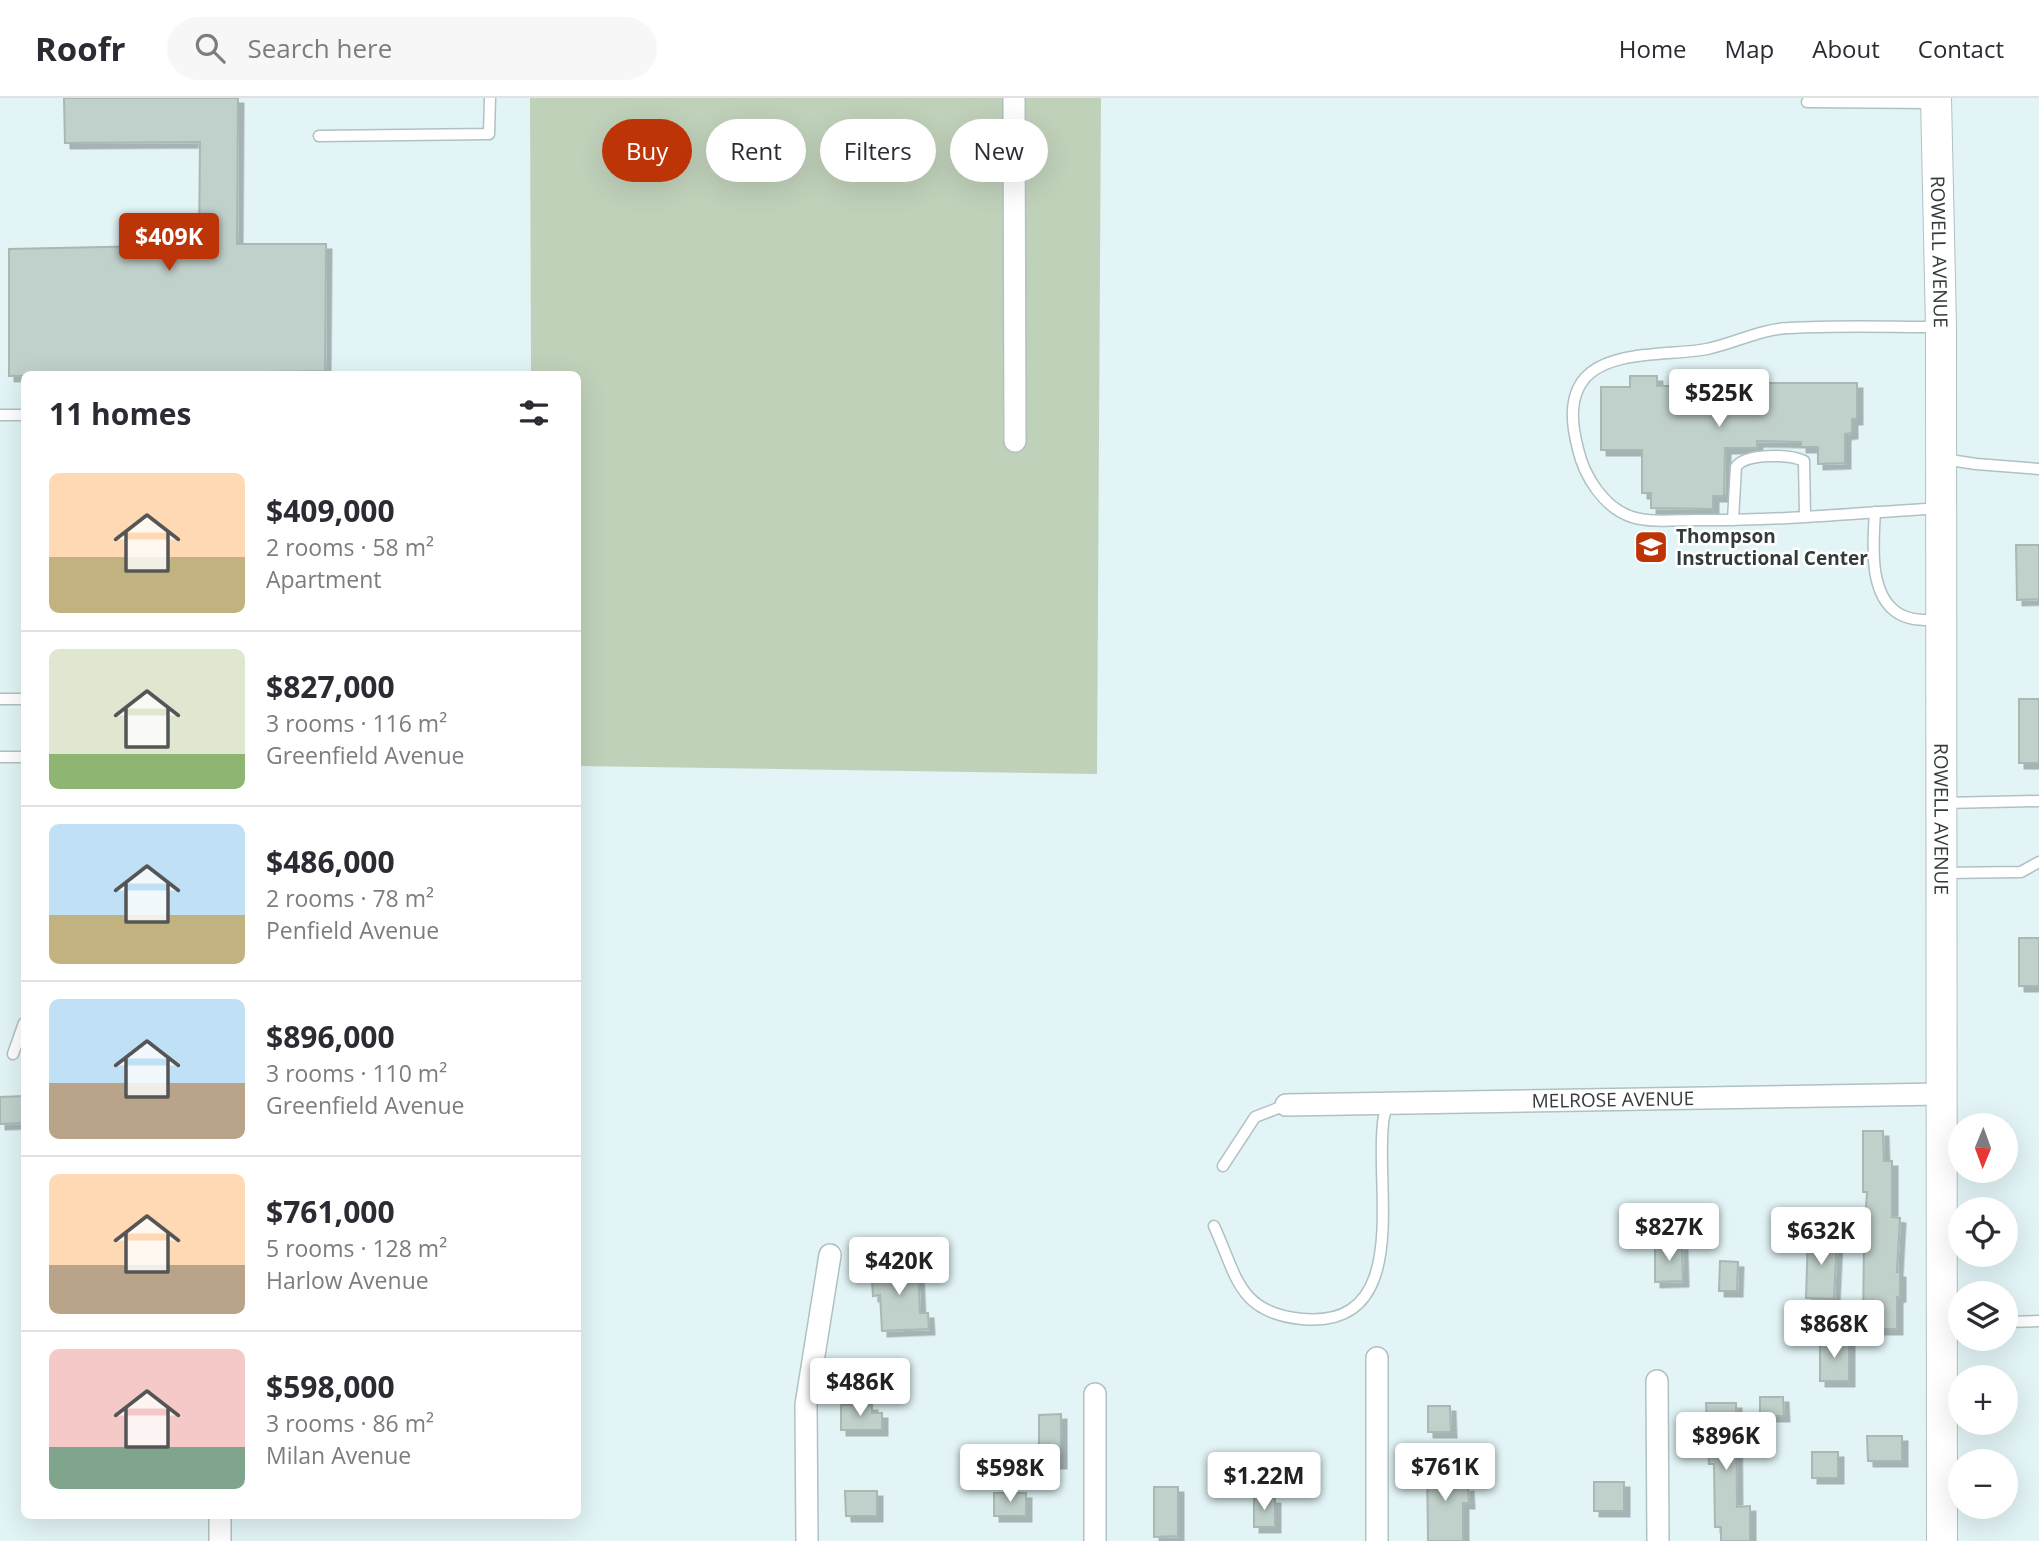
<!DOCTYPE html>
<html lang="en">
<head>
<meta charset="utf-8">
<style>
	:root { --surface:#fff; --page:#f7f7f7; --text:#2b2b33; --muted:#7c7c81; --line:#e1e1e2; --accent:#bd3407 }
	body { margin:0; font-family:"Open Sans",sans-serif; background:var(--page); color:var(--text); height:100vh; display:flex; flex-direction:column; font-size:26px; white-space:nowrap }
	* { box-sizing:border-box; margin:0 }
	p { font-size:23px; color:var(--muted) }
	.icon { flex:none; width:38px; height:38px; fill:none; stroke:currentColor; stroke-width:2; stroke-linecap:round; stroke-linejoin:round }
	.map { position:relative; flex:1; overflow:hidden }
	.panel { position:absolute; left:21px; top:273px; width:560px; height:1148px; display:flex; flex-direction:column; background:var(--surface); border-radius:10px; box-shadow:0 7px 28px #0002 }
	.panel>* { flex:none }
	.banner { position:absolute; left:602px; top:21px; width:665px; height:63px; display:flex; gap:14px }
	.needle { width:46px; rotate:181deg }
	.controls { position:absolute; left:1948px; top:1015px; display:grid; gap:14px }
	.controls a { display:grid; place-items:center; width:70px; height:70px; border-radius:50%; background:var(--surface); box-shadow:0 7px 28px #0002; font-size:35px }
	.price { position:absolute; translate:-50% -60px; padding:0 16px; border-radius:7px; background:#fff; color:#222; font-size:23px; line-height:46px; filter:drop-shadow(0 2px 4px #0008) }
	.price::after { content:''; position:absolute; left:50%; top:42px; width:21px; height:16px; margin-left:-10px; background:inherit; clip-path:polygon(0 0,100% 0,50% 100%) }
	.price.current { background:var(--accent); color:#fff }
	ul { padding:0; list-style:none }
	li { display:flex; align-items:center; gap:21px; height:175px; padding:0 28px }
	li+li { border-top:2px solid var(--line) }
	li span { display:grid; place-items:center; flex:none; width:196px; height:140px; border-radius:10px; color:#555 }
	li>.icon { margin-inline-start:auto }
	span .icon { width:84px; height:84px; fill:#fffc; stroke-width:1 }
	li b { font-size:30px }
	h2 { display:flex; justify-content:space-between; align-items:center; height:84px; padding:0 28px; font-size:30px }
	.chip { padding:0 24px; border-radius:32px; background:var(--surface); box-shadow:0 7px 28px #0002; font-size:24px; line-height:63px }
	.chip.current { background:var(--accent); color:#fff }
	header { display:flex; align-items:center; gap:42px; box-sizing:border-box; height:98px; padding:0 35px; background:var(--surface); border-bottom:2px solid var(--line) }
	header strong { font-size:33px }
	nav { display:flex; gap:38px; margin-inline-start:auto; font-size:24px }
	.search { width:490px; height:63px; background:var(--page); display:flex; align-items:center; gap:18px; box-sizing:border-box; padding:0 24px; border-radius:38px; color:var(--muted); font-size:26px }
	.map>svg:first-child { display:block }
	.green { fill:#c0d1ba }
	.building { fill:#c0d0ca; stroke:#a8b8b2; stroke-width:2; filter:url(#shadow) }
	.lines { fill:none; stroke-linecap:round; stroke-linejoin:round }
	.lane-casing { stroke:#b0c1c3; stroke-width:13 }
	.street-casing { stroke:#b0c1c3; stroke-width:24 }
	.secondary-casing { stroke:#b0c1c3; stroke-width:32 }
	.lane { stroke:#fff; stroke-width:10 }
	.street { stroke:#fff; stroke-width:21 }
	.secondary { stroke:#fff; stroke-width:30 }
	.labels { text-anchor:middle; dominant-baseline:central; stroke-width:5; stroke-linejoin:round; paint-order:stroke }
	.street-label { font-size:19px; fill:#333b3b; stroke:#fff }
	.poi-label { font-size:19px; font-weight:bold; fill:#333b3b; stroke:#fff; text-anchor:start }
</style>
</head>
<body>
<header>
<strong>Roofr</strong>
<div class="search"><svg class="icon" aria-label="search" viewBox="0 0 24 24"><circle cx="10" cy="10" r="6"/><path d="M15 15l6 6"/></svg>Search here</div>
<nav><a>Home</a><a>Map</a><a>About</a><a>Contact</a></nav>
</header>
<div class="map">
<svg width="2039" height="1443" viewBox="0 0 2039 1443">
	<defs>
		<filter id="shadow"><feDropShadow dx="5.5" dy="5.5" stdDeviation="0" flood-color="#0004"/></filter>
	</defs>
	<rect width="100%" height="100%" fill="#e2f4f6"/>
	<!-- green -->
	<polygon class="green" points="530,0 1101,0 1097,676 578,668 578,276 531,276"/>
	<!-- building -->
	<g class="building">
		<polygon points="64,0 238,0 237,146 326,146 325,273 9,278 9,151 199,147 200,44 65,45"/>
		<polygon points="1630,278 1657,278 1657,288 1687,288 1695,287 1695,283 1724,284 1724,279 1760,279 1760,285 1857,285 1857,321 1852,321 1852,335 1845,336 1845,365 1818,366 1818,349 1801,349 1801,344 1757,343 1757,350 1725,350 1724,398 1713,398 1713,411 1651,410 1651,395 1642,395 1642,352 1601,352 1601,289 1630,289"/>
		<polygon points="2016,447 2039,447 2039,501 2017,502"/>
		<rect x="2019" y="601" width="20" height="64"/>
		<rect x="2019" y="840" width="20" height="48"/>
		<polygon points="24,998 24,1025 0,1026 0,999"/>
		<polygon points="1863,1033 1883,1033 1884,1063 1892,1063 1892,1119 1900,1120 1897,1174 1900,1174 1900,1198 1897,1199 1897,1231 1863,1231 1864,1139 1867,1094 1863,1094"/>
		<polygon points="1808,1137 1837,1138 1834,1201 1806,1200"/>
		<polygon points="1655,1147 1682,1147 1683,1183 1655,1184"/>
		<polygon points="1720,1163 1738,1164 1737,1193 1719,1193"/>
		<polygon points="912,1164 913,1171 918,1170 920,1215 928,1215 929,1231 882,1233 880,1197 873,1198 871,1166"/>
		<rect x="1820" y="1240" width="29" height="43"/>
		<polygon points="1760,1299 1783,1299 1784,1318 1760,1318"/>
		<polygon points="1706,1305 1736,1305 1737,1409 1750,1408 1750,1443 1721,1443 1721,1429 1715,1429 1714,1366 1709,1366"/>
		<polygon points="841,1307 872,1307 872,1315 882,1315 882,1332 841,1332"/>
		<polygon points="1428,1308 1450,1308 1451,1334 1428,1334"/>
		<polygon points="1061,1316 1061,1365 1039,1365 1039,1317"/>
		<polygon points="1867,1338 1902,1338 1902,1363 1868,1363"/>
		<rect x="1812" y="1354" width="26" height="26"/>
		<polygon points="1427,1364 1456,1364 1456,1389 1468,1388 1469,1405 1463,1405 1463,1443 1428,1443"/>
		<rect x="1594" y="1384" width="30" height="29"/>
		<polygon points="1154,1389 1178,1389 1178,1438 1154,1439"/>
		<polygon points="845,1393 877,1393 877,1418 846,1418"/>
		<rect x="994" y="1395" width="32" height="23"/>
		<rect x="1254" y="1400" width="21" height="29"/>
	</g>
	<g class="lines">
		<!-- lane casing -->
		<g class="lane-casing">
			<g id="lane">
				<polyline points="1807,4 1933,5"/>
				<polyline points="319,38 489,36 490,0"/>
				<path d="M 1938,229 C 1888,229 1838,227 1789,230 C 1761,231 1735,245 1707,251 C 1672,258 1611,251 1585,280 C 1568,300 1572,328 1578,351 C 1584,378 1604,410 1632,419 C 1651,425 1676,422 1696,422 C 1777,423 1859,415 1940,410"/>
				<polyline points="0,317 24,317"/>
				<polyline points="1943,361 1976,366 2039,371"/>
				<path d="M 1875,414 C 1873,446 1867,505 1906,519 C 1917,523 1928,522 1939,521"/>
				<path d="M 1733,422 L 1736,369 C 1745,355 1789,356 1804,363 L 1805,417"/>
				<polyline points="0,601 24,601"/>
				<polyline points="0,659 24,659"/>
				<polyline points="1944,705 2039,703"/>
				<polyline points="1943,775 2021,774 2039,764"/>
				<polyline points="13,956 24,925"/>
				<polyline points="1223,1068 1255,1019 1286,1007"/>
				<path d="M 1214,1128 C 1237,1178 1238,1215 1302,1221 C 1412,1231 1375,1092 1383,1026 C 1383,1019 1386,1012 1388,1005"/>
				<polyline points="2006,1224 2039,1223"/>
			</g>
		</g>
		<!-- street casing -->
		<g class="street-casing">
			<g id="street">
				<polyline points="1014,0 1015,343"/>
				<path id="s1" d="M 1286,1007 L 1941,996"/>
				<polyline points="1377,1260 1377,1443"/>
				<polyline points="1657,1283 1658,1443"/>
				<polyline points="1095,1296 1095,1443"/>
				<polyline points="220,1418 220,1443"/>
				<polyline points="807,1443 806,1307 830,1157"/>
			</g>
		</g>
		<!-- secondary casing -->
		<g class="secondary-casing">
			<g id="secondary">
				<path id="s2" d="M 1936,0 L 1941,229 L 1942,1443"/>
			</g>
		</g>
		<!-- lane -->
		<use href="#lane" class="lane"/>
		<!-- street -->
		<use href="#street" class="street"/>
		<!-- secondary -->
		<use href="#secondary" class="secondary"/>
	</g>
	<!-- icons -->
	<defs>
		<g id="school-square" transform="scale(1.75)"><rect x="-9" y="-9" width="18" height="18" rx="4" fill="#bd3407" stroke="#fff"/><path d="M0-5L7-2L0 1L-7-2ZM-4 1L0 2.5L4 1V4Q0 6-4 4Z" fill="#fff"/></g>
	</defs>
	<g fill-rule="evenodd">
		<use href="#school-square" x="1651" y="449"/>
	</g>
	<g class="labels">
		<!-- street labels -->
		<g class="street-label">
			<text stroke="none"><textPath href="#s2" startOffset="154">ROWELL AVENUE</textPath></text>
			<text stroke="none"><textPath href="#s2" startOffset="721">ROWELL AVENUE</textPath></text>
			<text stroke="none"><textPath href="#s1" startOffset="327">MELROSE AVENUE</textPath></text>
		</g>
		<!-- poi labels -->
		<g class="poi-label">
			<text x="1676" y="438">Thompson<tspan x="1676" dy="22">Instructional Center</tspan></text>
		</g>
	</g>
</svg>
<div class="controls">
<a><svg class="needle" viewBox="-14 -14 28 28"><path d="M0-13l5 13h-10z" fill="#e53935"/><path d="M0 13l5-13h-10z" fill="#7c7c81"/></svg></a>
<a><svg class="icon" aria-label="locate" viewBox="0 0 24 24"><circle cx="12" cy="12" r="6"/><path d="M12 2v4M12 18v4M2 12h4M18 12h4"/></svg></a>
<a><svg class="icon" aria-label="layers" viewBox="0 0 24 24"><path d="M12 4l9 5-9 5-9-5zM3 14l9 5 9-5"/></svg></a>
<a>+</a>
<a>−</a>
</div>
<b class="price current" style="left:169px;top:175px">$409K</b>
<b class="price" style="left:1719px;top:331px">$525K</b>
<b class="price" style="left:1669px;top:1165px">$827K</b>
<b class="price" style="left:1821px;top:1169px">$632K</b>
<b class="price" style="left:899px;top:1199px">$420K</b>
<b class="price" style="left:1834px;top:1262px">$868K</b>
<b class="price" style="left:860px;top:1320px">$486K</b>
<b class="price" style="left:1726px;top:1374px">$896K</b>
<b class="price" style="left:1445px;top:1405px">$761K</b>
<b class="price" style="left:1010px;top:1406px">$598K</b>
<b class="price" style="left:1264px;top:1414px">$1.22M</b>
<div class="banner">
<a class="chip current">Buy</a>
<a class="chip">Rent</a>
<a class="chip">Filters</a>
<a class="chip">New</a>
</div>
<section class="panel">
<h2>11 homes<svg class="icon" aria-label="filters" viewBox="0 0 24 24"><path d="M4 7h16M4 17h16"/><circle cx="9" cy="7" r="2"/><circle cx="15" cy="17" r="2"/></svg></h2>
<ul>
<li><span style="background:linear-gradient(#ffd9b3 60%,#c2b280 0)"><svg class="icon" aria-label="home" viewBox="0 0 24 24"><path d="M3 11l9-7 9 7M6 9v11h12V9"/></svg></span><div><b>$409,000</b><p>2 rooms · 58 m²</p><p>Apartment</p></div></li>
<li><span style="background:linear-gradient(#dfe7d0 75%,#8fb573 0)"><svg class="icon" aria-label="home" viewBox="0 0 24 24"><path d="M3 11l9-7 9 7M6 9v11h12V9"/></svg></span><div><b>$827,000</b><p>3 rooms · 116 m²</p><p>Greenfield Avenue</p></div></li>
<li><span style="background:linear-gradient(#bfe0f5 65%,#c2b280 0)"><svg class="icon" aria-label="home" viewBox="0 0 24 24"><path d="M3 11l9-7 9 7M6 9v11h12V9"/></svg></span><div><b>$486,000</b><p>2 rooms · 78 m²</p><p>Penfield Avenue</p></div></li>
<li><span style="background:linear-gradient(#bfe0f5 60%,#b9a48a 0)"><svg class="icon" aria-label="home" viewBox="0 0 24 24"><path d="M3 11l9-7 9 7M6 9v11h12V9"/></svg></span><div><b>$896,000</b><p>3 rooms · 110 m²</p><p>Greenfield Avenue</p></div></li>
<li><span style="background:linear-gradient(#ffd9b3 65%,#b9a48a 0)"><svg class="icon" aria-label="home" viewBox="0 0 24 24"><path d="M3 11l9-7 9 7M6 9v11h12V9"/></svg></span><div><b>$761,000</b><p>5 rooms · 128 m²</p><p>Harlow Avenue</p></div></li>
<li><span style="background:linear-gradient(#f6c9c9 70%,#7fa58c 0)"><svg class="icon" aria-label="home" viewBox="0 0 24 24"><path d="M3 11l9-7 9 7M6 9v11h12V9"/></svg></span><div><b>$598,000</b><p>3 rooms · 86 m²</p><p>Milan Avenue</p></div></li>
</ul>
</section>
</div>
</body>
</html>
